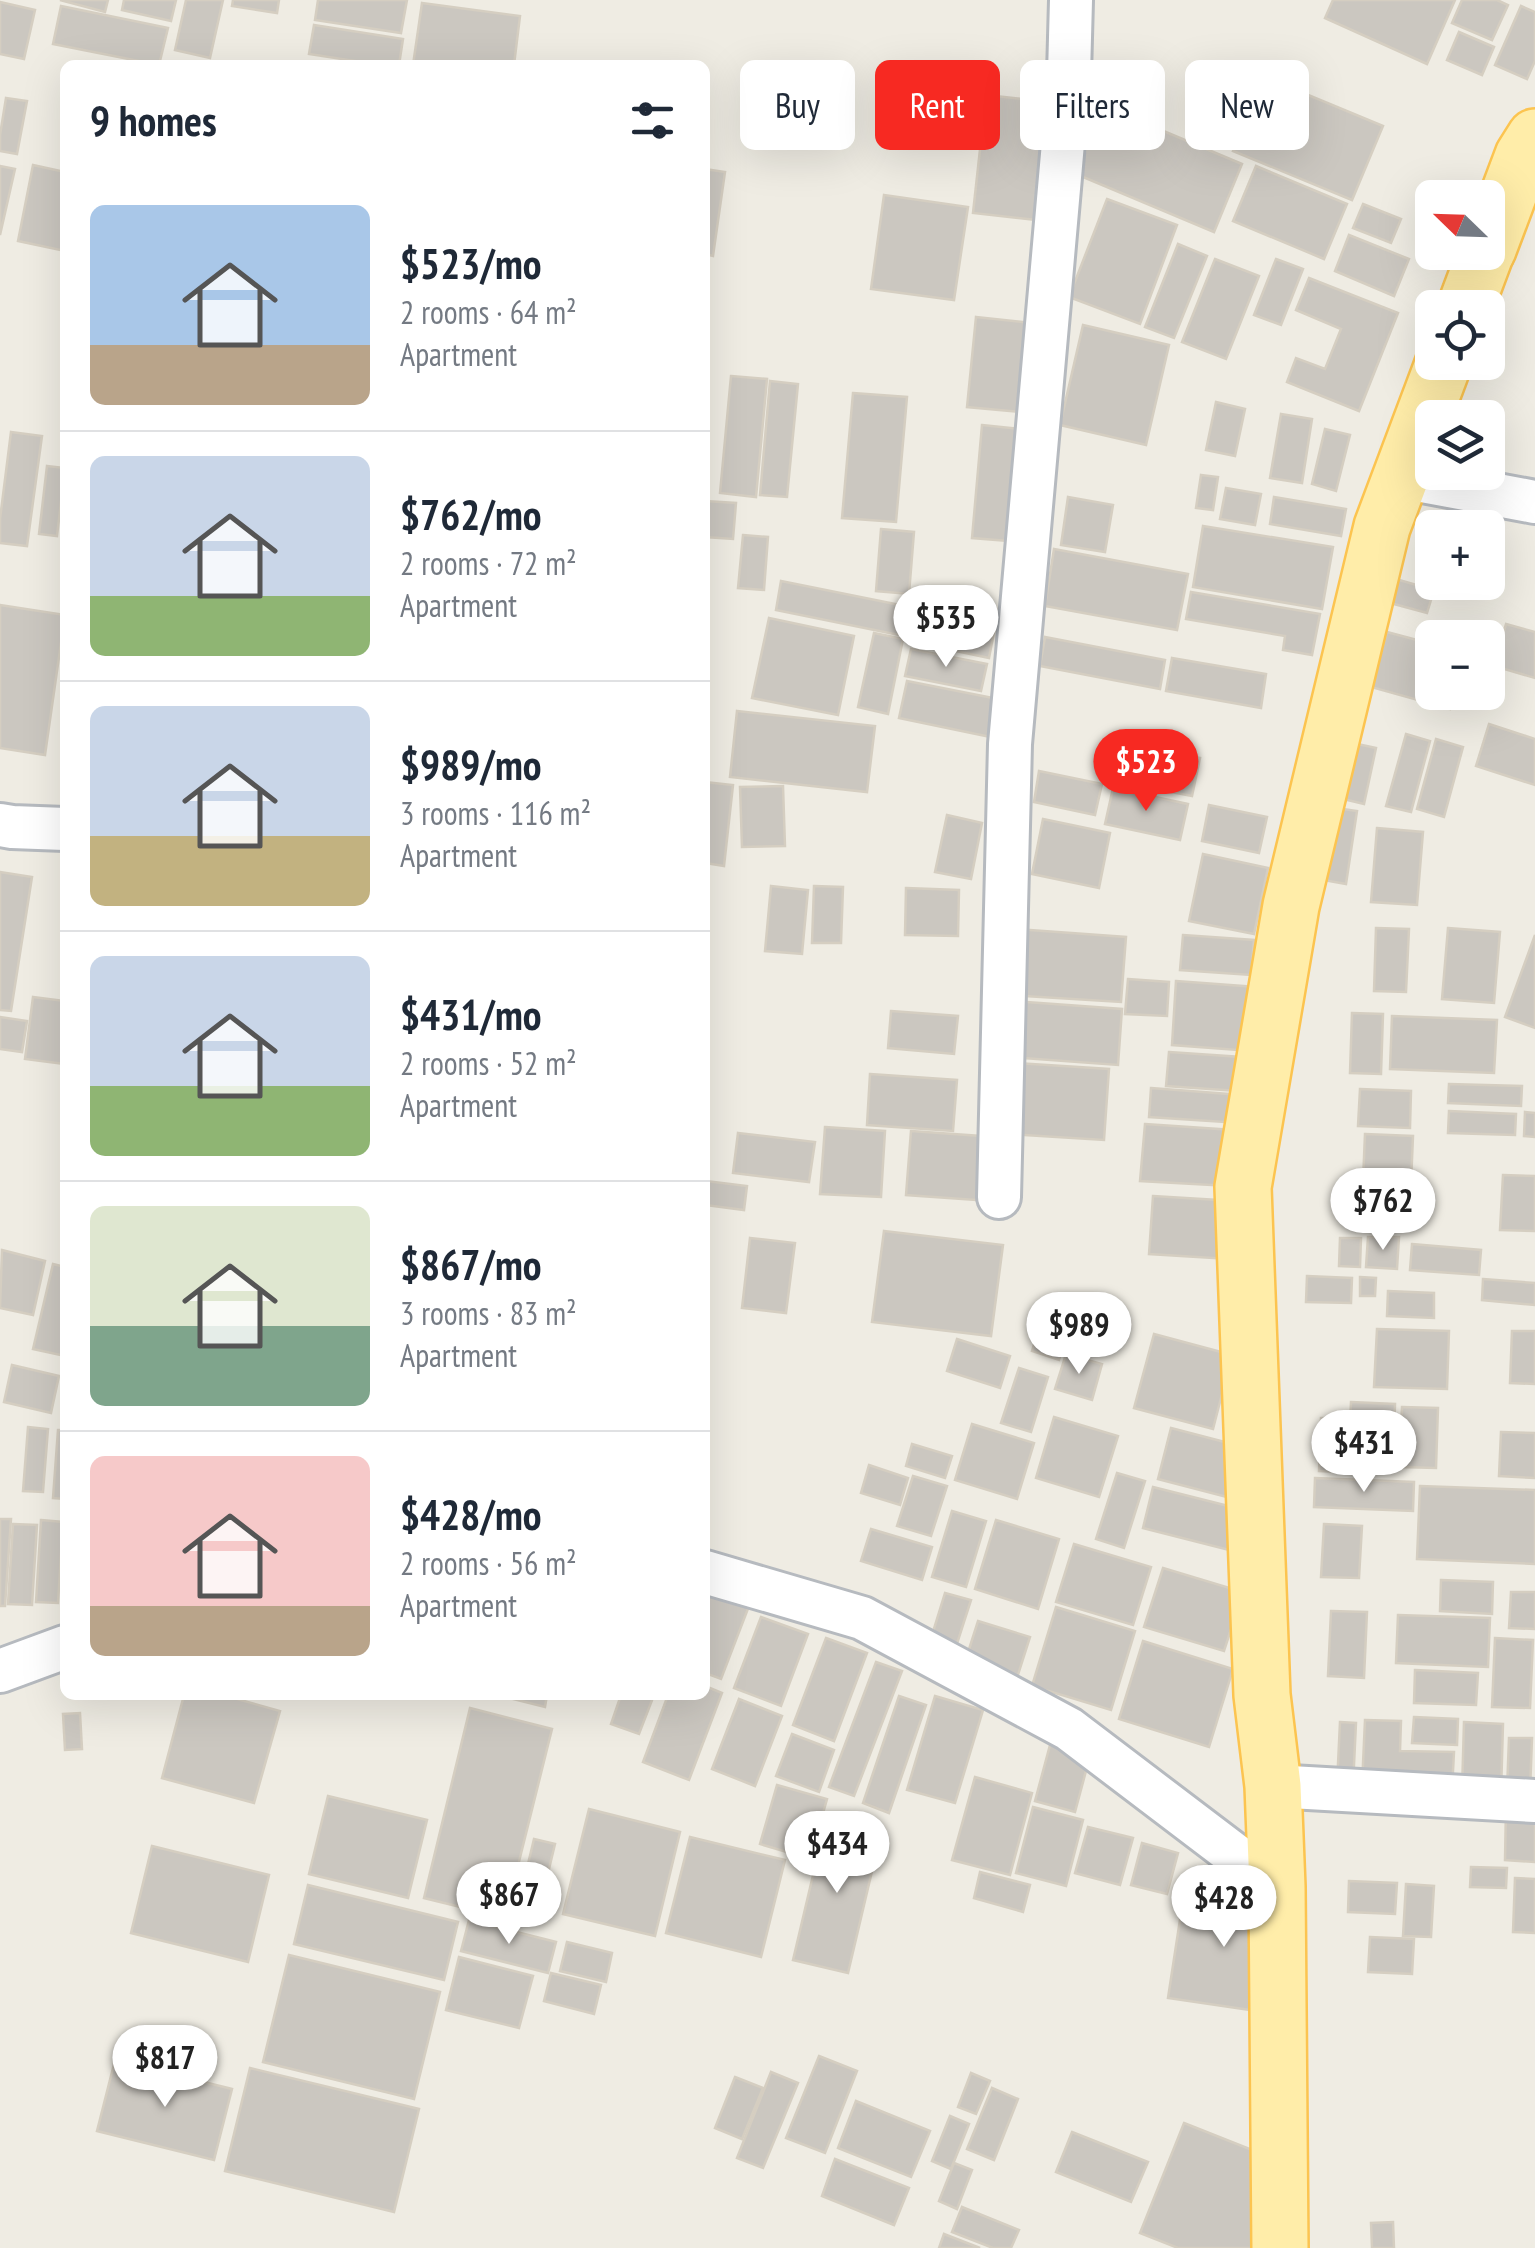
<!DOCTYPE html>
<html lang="en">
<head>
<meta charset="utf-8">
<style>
	:root { --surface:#fff; --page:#f6f6f7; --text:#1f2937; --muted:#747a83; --line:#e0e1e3; --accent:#f72922 }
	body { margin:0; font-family:"PT Sans Narrow",sans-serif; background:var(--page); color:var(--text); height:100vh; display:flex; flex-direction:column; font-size:38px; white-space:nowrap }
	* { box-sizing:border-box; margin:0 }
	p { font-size:32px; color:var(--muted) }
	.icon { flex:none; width:55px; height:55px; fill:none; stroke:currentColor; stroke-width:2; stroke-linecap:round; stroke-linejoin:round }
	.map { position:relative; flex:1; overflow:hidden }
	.side { position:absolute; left:60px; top:60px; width:650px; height:1640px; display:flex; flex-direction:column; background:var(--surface); border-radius:15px; box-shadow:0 10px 40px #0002 }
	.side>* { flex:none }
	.hud { position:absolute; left:740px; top:60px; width:645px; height:90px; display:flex; gap:20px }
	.needle { width:65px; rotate:293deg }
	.fabs { position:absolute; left:1415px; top:180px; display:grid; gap:20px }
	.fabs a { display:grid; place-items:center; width:90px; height:90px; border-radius:15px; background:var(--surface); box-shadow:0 10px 40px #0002; font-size:50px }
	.price { position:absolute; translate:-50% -85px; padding:0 22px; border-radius:35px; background:#fff; color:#222; font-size:32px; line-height:65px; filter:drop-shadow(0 2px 5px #0008) }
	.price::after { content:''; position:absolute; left:50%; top:60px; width:30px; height:22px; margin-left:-15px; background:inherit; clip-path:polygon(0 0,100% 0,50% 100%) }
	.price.selected { background:var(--accent); color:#fff }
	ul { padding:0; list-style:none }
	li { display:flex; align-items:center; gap:30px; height:250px; padding:0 30px }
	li+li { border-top:2px solid var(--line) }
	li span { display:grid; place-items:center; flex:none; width:280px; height:200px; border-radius:15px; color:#555 }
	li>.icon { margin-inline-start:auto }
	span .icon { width:120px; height:120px; fill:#fffc; stroke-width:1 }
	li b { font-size:42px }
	h2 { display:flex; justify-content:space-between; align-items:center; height:120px; padding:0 30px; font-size:42px }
	.tag { padding:0 35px; border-radius:15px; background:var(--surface); box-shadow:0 10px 40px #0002; font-size:35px; line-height:90px }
	.tag.selected { background:var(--accent); color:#fff }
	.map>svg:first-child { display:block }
	.building { fill:#cbc7c0; stroke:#d5cec1; stroke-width:2.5 }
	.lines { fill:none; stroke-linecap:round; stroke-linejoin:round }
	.minor-casing { stroke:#b6babf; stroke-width:48 }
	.major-casing { stroke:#fcc450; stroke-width:60 }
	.minor { stroke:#fff; stroke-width:42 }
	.major { stroke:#ffeda9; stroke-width:55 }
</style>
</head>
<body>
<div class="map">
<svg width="1535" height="2248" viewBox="0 0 1535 2248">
	<rect width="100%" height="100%" fill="#efece3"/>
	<!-- building -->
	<g class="building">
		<polygon points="60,0 108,0 105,12"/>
		<polygon points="124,0 176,0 171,21 122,10"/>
		<polygon points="186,0 223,0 210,58 175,50"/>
		<polygon points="233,0 279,0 277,13 232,6"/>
		<polygon points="318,0 407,0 401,33 315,20"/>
		<polygon points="1333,0 1455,0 1427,64 1325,18"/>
		<polygon points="1462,0 1497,0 1508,5 1492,40 1452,23"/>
		<polygon points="0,2 35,10 24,59 0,54"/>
		<polygon points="422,3 520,16 514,65 413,65"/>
		<polygon points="61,6 168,28 159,65 53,44"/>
		<polygon points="1521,6 1535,12 1535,61 1527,79 1495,65"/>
		<polygon points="314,25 403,39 399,65 381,65 309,54"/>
		<polygon points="1459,32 1494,47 1482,75 1447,60"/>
		<polygon points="1265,77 1383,126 1352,200 1233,151"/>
		<polygon points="986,95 1078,105 1064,223 973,213"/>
		<polygon points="6,98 27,101 17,154 0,151 0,135"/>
		<polygon points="1104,106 1242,164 1214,232 1076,174"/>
		<polygon points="33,165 65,172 65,251 18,241"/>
		<polygon points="0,166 15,169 0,235"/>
		<polygon points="1256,166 1347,204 1324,259 1233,221"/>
		<polygon points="705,169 725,172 713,256 705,254"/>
		<polygon points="884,195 968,207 954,300 871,289"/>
		<polygon points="1107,199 1177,225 1140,324 1069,297"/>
		<polygon points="1363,204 1401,219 1391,243 1353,228"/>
		<polygon points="1349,235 1409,259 1394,296 1335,271"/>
		<polygon points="1178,244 1207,256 1174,338 1145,327"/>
		<polygon points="1215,259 1259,276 1226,359 1182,342"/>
		<polygon points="1276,259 1303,269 1281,325 1254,315"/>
		<polygon points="1309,278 1398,313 1359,411 1287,382 1296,358 1325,369 1341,329 1296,310"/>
		<polygon points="976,317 1050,325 1042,414 967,407"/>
		<polygon points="1083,325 1169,345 1146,445 1060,425"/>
		<polygon points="731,376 767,379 756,497 720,493"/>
		<polygon points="770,381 798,384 787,497 760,495"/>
		<polygon points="853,393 907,397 896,522 842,518"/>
		<polygon points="1216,402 1245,409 1235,456 1206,450"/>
		<polygon points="1281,414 1312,419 1302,483 1270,478"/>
		<polygon points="982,425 1030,430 1020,542 972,538"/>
		<polygon points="1325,429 1350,435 1336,491 1312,484"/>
		<polygon points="11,432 42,436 27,546 0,543 0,519"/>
		<polygon points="47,466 65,468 57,536 39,534"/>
		<polygon points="1201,475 1218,477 1213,510 1196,508"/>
		<polygon points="1226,488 1261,494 1255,525 1220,519"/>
		<polygon points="1068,497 1113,505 1105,552 1061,545"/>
		<polygon points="1274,497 1346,509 1341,536 1270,524"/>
		<polygon points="705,501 736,503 733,539 705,537"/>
		<polygon points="1203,526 1333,547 1322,609 1193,587"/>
		<polygon points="881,529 914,532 909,594 876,591"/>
		<polygon points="743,535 768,537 764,590 738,588"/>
		<polygon points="1054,549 1188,574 1177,630 1045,606"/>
		<polygon points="1389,577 1434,590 1427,613 1383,601"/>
		<polygon points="781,581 910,607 904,636 776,610"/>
		<polygon points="1191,592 1320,614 1312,655 1283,650 1285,636 1186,619"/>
		<polygon points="0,605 65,615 45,755 0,748"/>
		<polygon points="919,611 995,627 989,658 913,642"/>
		<polygon points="769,618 854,636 838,715 752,698"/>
		<polygon points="1506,624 1535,632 1535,678 1494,666"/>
		<polygon points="1387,632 1432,644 1432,692 1454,692 1450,709 1371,687"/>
		<polygon points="874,633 903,639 888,714 858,707"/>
		<polygon points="1045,637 1165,660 1160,689 1040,666"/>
		<polygon points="911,649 987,664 981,691 905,676"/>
		<polygon points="1172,658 1266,674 1261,708 1166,691"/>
		<polygon points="907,681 1008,701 1000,739 899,718"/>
		<polygon points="737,711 875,726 867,792 730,777"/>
		<polygon points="1489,724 1535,739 1535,785 1476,766"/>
		<polygon points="1406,734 1430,741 1411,812 1386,806"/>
		<polygon points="1436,739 1463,747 1444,817 1417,809"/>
		<polygon points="1348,742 1376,748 1364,804 1335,797"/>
		<polygon points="1174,753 1200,758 1192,796 1166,791"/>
		<polygon points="1039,771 1102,784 1095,815 1034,802"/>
		<polygon points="705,782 733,785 724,866 705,863"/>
		<polygon points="783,786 785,846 742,847 740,787"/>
		<polygon points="1113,788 1188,804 1180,840 1105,824"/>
		<polygon points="1209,805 1267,817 1259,853 1202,841"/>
		<polygon points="1329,807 1357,811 1346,884 1318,879"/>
		<polygon points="947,815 982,823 971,879 935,872"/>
		<polygon points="1043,819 1110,833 1099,888 1032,874"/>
		<polygon points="1377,828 1423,832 1417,905 1371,902"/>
		<polygon points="1203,854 1268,868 1254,934 1189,921"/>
		<polygon points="0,872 32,877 11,1011 0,1010"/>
		<polygon points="771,886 808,890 802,954 765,951"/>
		<polygon points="814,886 843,887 841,943 812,943"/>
		<polygon points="906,888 959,890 958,936 905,935"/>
		<polygon points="1376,928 1409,929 1406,992 1374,991"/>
		<polygon points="1448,928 1500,932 1494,1003 1442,999"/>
		<polygon points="1015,929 1126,937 1121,1002 1010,995"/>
		<polygon points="1183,935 1254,940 1251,975 1180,970"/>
		<polygon points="1535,935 1535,1028 1505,1017"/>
		<polygon points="1128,979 1169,982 1167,1016 1125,1014"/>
		<polygon points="1176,981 1256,987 1251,1051 1172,1045"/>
		<polygon points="33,997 65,1001 65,1064 25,1059"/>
		<polygon points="1013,1001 1122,1009 1118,1065 1009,1057"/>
		<polygon points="891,1011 958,1016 954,1054 888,1048"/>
		<polygon points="1352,1013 1383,1014 1381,1074 1350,1073"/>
		<polygon points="1392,1016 1497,1020 1494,1073 1390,1069"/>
		<polygon points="0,1017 27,1021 22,1052 0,1049"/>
		<polygon points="1169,1052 1256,1058 1253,1092 1166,1086"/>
		<polygon points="1015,1063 1109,1069 1104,1140 1010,1134"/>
		<polygon points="870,1074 957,1080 953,1131 867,1125"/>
		<polygon points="1449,1084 1522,1086 1521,1106 1448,1103"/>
		<polygon points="1151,1088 1241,1095 1240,1123 1149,1117"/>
		<polygon points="1360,1089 1411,1091 1410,1128 1358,1126"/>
		<polygon points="1449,1111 1516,1114 1515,1135 1448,1133"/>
		<polygon points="1525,1112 1535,1113 1535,1137 1524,1136"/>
		<polygon points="1145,1124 1233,1130 1229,1186 1140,1181"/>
		<polygon points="825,1127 885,1131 881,1197 820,1194"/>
		<polygon points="911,1131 995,1137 990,1201 906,1195"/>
		<polygon points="738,1133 815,1142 809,1182 733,1173"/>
		<polygon points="1365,1134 1413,1136 1411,1183 1363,1181"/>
		<polygon points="1503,1175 1535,1176 1535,1231 1500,1230"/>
		<polygon points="706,1181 747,1186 744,1210 705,1205"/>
		<polygon points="1153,1196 1234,1201 1229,1259 1149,1254"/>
		<polygon points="1362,1197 1403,1199 1402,1229 1361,1227"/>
		<polygon points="884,1231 1003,1245 991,1336 872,1322"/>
		<polygon points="1368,1237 1399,1237 1397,1269 1366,1267"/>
		<polygon points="750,1238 795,1243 786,1313 742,1308"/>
		<polygon points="1340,1238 1361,1238 1360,1267 1339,1266"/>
		<polygon points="1412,1244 1481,1250 1479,1275 1410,1270"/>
		<polygon points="2,1250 45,1261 33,1315 0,1308"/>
		<polygon points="53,1264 65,1267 65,1356 33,1349"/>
		<polygon points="1307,1276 1352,1278 1351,1303 1306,1302"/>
		<polygon points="1360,1277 1376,1278 1375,1296 1360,1296"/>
		<polygon points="1483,1279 1535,1283 1535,1305 1482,1300"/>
		<polygon points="1388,1291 1434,1293 1434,1318 1387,1316"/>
		<polygon points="1043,1315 1070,1323 1059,1360 1032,1351"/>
		<polygon points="1377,1329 1449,1331 1447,1389 1374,1387"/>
		<polygon points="1512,1331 1535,1331 1535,1384 1510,1383"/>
		<polygon points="1154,1334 1232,1355 1213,1429 1134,1408"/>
		<polygon points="957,1339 1010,1356 1000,1388 947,1371"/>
		<polygon points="1066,1354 1102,1364 1092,1400 1055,1389"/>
		<polygon points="12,1365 59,1376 51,1413 4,1402"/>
		<polygon points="1019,1368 1048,1377 1031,1432 1001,1423"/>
		<polygon points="1351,1402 1395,1404 1393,1468 1348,1466"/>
		<polygon points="1402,1407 1438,1408 1436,1468 1399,1467"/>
		<polygon points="1054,1417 1118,1436 1099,1497 1036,1478"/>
		<polygon points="1321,1418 1343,1418 1341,1472 1319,1471"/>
		<polygon points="972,1424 1034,1443 1017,1499 955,1480"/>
		<polygon points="28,1427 48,1429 43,1492 23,1491"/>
		<polygon points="1171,1428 1259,1451 1246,1502 1158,1479"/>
		<polygon points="58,1430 65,1430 65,1499 53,1498"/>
		<polygon points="1501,1432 1535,1433 1535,1478 1499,1476"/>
		<polygon points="912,1444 952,1456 945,1478 906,1466"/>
		<polygon points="869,1465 908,1478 900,1505 861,1493"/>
		<polygon points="1117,1473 1145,1481 1124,1548 1096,1539"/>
		<polygon points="913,1476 947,1486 931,1536 897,1526"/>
		<polygon points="1315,1478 1414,1482 1413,1511 1314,1507"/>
		<polygon points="1420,1486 1535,1490 1535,1564 1417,1559"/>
		<polygon points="1153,1487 1248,1511 1237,1552 1143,1528"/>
		<polygon points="952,1511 986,1521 966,1587 932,1577"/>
		<polygon points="0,1519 11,1519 5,1606 0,1606"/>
		<polygon points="41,1520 63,1522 58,1603 36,1602"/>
		<polygon points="996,1520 1059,1539 1038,1609 975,1589"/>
		<polygon points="13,1524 37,1525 32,1605 8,1604"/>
		<polygon points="1324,1524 1362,1526 1359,1578 1321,1577"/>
		<polygon points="871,1529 932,1547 922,1580 861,1561"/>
		<polygon points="1074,1544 1151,1567 1133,1625 1056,1602"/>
		<polygon points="1163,1568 1243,1592 1224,1651 1144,1627"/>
		<polygon points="1441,1580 1493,1582 1492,1614 1440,1611"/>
		<polygon points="705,1589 749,1606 721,1679 705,1673"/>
		<polygon points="1511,1592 1535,1592 1535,1629 1509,1628"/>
		<polygon points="945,1593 971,1600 954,1653 929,1645"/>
		<polygon points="1056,1607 1135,1631 1111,1710 1032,1686"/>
		<polygon points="1331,1611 1367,1612 1364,1678 1328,1676"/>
		<polygon points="1398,1615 1490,1618 1488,1667 1396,1663"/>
		<polygon points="761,1617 808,1634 781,1706 734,1688"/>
		<polygon points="978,1621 1030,1637 1016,1681 964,1665"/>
		<polygon points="826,1638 867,1653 834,1741 793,1725"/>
		<polygon points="1495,1638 1533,1640 1530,1708 1492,1707"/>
		<polygon points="1143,1641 1233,1669 1209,1747 1119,1719"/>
		<polygon points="876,1662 902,1671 854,1796 829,1787"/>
		<polygon points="1415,1670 1478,1673 1476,1705 1414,1703"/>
		<polygon points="705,1686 722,1693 689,1780 643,1762 668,1695 705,1695"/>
		<polygon points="184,1695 223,1695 280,1711 254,1803 162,1778"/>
		<polygon points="497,1695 547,1695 545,1707"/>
		<polygon points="621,1695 654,1695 639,1734 611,1724"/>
		<polygon points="899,1696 926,1705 889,1813 863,1803"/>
		<polygon points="935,1696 983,1710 955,1803 907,1790"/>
		<polygon points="739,1699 782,1716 755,1786 712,1769"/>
		<polygon points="470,1708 552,1729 505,1918 424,1898"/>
		<polygon points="80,1713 82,1749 65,1750 63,1714"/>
		<polygon points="1414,1717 1458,1719 1457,1745 1412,1743"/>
		<polygon points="1365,1720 1401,1721 1400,1751 1454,1752 1452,1790 1362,1786"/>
		<polygon points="1340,1722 1356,1723 1353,1786 1337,1785"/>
		<polygon points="1464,1722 1503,1724 1501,1793 1462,1791"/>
		<polygon points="792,1734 834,1750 819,1792 776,1776"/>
		<polygon points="1509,1738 1532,1738 1530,1792 1507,1791"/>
		<polygon points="1050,1745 1090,1756 1075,1812 1035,1801"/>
		<polygon points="975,1777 1032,1793 1010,1875 952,1860"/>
		<polygon points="777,1785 827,1799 810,1859 760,1844"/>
		<polygon points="328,1796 427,1820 408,1898 309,1874"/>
		<polygon points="1033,1807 1083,1820 1066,1886 1016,1873"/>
		<polygon points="1506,1807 1535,1809 1535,1862 1505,1860"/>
		<polygon points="589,1809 680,1832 655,1936 563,1914"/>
		<polygon points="826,1820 881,1833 848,1973 793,1960"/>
		<polygon points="1088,1827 1133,1838 1120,1885 1075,1873"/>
		<polygon points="690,1837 785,1860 761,1957 666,1933"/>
		<polygon points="534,1839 555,1844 536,1923 515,1918"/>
		<polygon points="1142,1843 1178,1853 1167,1894 1131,1885"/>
		<polygon points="152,1846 269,1875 248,1962 131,1933"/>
		<polygon points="1471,1867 1507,1868 1506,1888 1470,1887"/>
		<polygon points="980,1872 1030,1885 1023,1912 974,1898"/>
		<polygon points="1515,1878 1535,1879 1535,1933 1513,1932"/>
		<polygon points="1349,1881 1397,1883 1395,1914 1348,1912"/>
		<polygon points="1406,1884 1434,1886 1431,1937 1403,1936"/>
		<polygon points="308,1885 458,1922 444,1980 294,1944"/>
		<polygon points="1185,1887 1281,1901 1264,2012 1168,1998"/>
		<polygon points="469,1920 556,1942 548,1973 461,1951"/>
		<polygon points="1370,1937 1414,1939 1412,1974 1368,1972"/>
		<polygon points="567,1942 612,1953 606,1982 560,1971"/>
		<polygon points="289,1955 440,1992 414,2099 263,2062"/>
		<polygon points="459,1957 533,1976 519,2028 446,2010"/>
		<polygon points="551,1973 601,1985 594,2014 544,2001"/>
		<polygon points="819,2056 857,2071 825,2153 786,2138"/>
		<polygon points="115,2060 232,2089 214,2160 97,2131"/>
		<polygon points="250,2068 419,2109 394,2212 225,2171"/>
		<polygon points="771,2072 798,2083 763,2168 737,2158"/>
		<polygon points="971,2073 990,2081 976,2114 958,2107"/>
		<polygon points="735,2077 763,2088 742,2139 715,2128"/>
		<polygon points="992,2088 1018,2099 994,2160 967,2149"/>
		<polygon points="856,2101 930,2131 911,2177 838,2148"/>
		<polygon points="950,2116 969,2124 951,2169 932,2161"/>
		<polygon points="1184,2123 1290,2165 1256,2248 1178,2248 1140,2233"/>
		<polygon points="1072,2132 1148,2162 1131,2202 1056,2172"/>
		<polygon points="835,2159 909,2188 894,2225 822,2196"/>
		<polygon points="954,2163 972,2170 957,2209 939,2201"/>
		<polygon points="962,2207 1019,2230 1011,2248 993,2248 952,2232"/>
		<polygon points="1393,2222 1394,2248 1372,2248 1371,2223"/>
		<polygon points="944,2234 980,2248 939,2248"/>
	</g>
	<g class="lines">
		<!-- minor casing -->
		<g class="minor-casing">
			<g id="minor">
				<polyline points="1401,477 1535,502"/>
				<polyline points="0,825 12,827 65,829"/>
				<polyline points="999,1197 1010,744 1069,75 1071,0"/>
				<polyline points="705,1572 862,1618 1069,1729 1277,1887"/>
				<polyline points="0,1671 65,1647"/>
				<polyline points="1273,1786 1535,1801"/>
			</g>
		</g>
		<!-- major casing -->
		<g class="major-casing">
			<g id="major">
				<polyline points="1488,249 1523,156 1535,137"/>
				<polyline points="1465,308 1486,252"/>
				<polyline points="1280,2248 1277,1887 1273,1786 1262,1695 1243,1187 1291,906 1382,527 1444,362"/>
			</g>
		</g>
		<!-- minor -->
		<use href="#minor" class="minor"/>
		<!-- major -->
		<use href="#major" class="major"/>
	</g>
</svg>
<div class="fabs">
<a><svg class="needle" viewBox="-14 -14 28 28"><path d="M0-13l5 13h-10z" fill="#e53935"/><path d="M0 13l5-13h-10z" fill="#747a83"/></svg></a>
<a><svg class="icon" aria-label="locate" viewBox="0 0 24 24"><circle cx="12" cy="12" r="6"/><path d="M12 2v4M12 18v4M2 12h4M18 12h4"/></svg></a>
<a><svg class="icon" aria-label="layers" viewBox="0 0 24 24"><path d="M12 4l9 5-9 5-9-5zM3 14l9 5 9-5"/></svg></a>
<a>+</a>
<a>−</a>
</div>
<b class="price" style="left:946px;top:670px">$535</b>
<b class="price selected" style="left:1146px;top:814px">$523</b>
<b class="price" style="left:1383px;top:1253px">$762</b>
<b class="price" style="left:1079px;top:1377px">$989</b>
<b class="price" style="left:1364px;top:1495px">$431</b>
<b class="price" style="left:837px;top:1896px">$434</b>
<b class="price" style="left:509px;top:1947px">$867</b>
<b class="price" style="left:1224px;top:1950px">$428</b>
<b class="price" style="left:165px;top:2110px">$817</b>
<div class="hud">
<a class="tag">Buy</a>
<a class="tag selected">Rent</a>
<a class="tag">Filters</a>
<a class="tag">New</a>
</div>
<section class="side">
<h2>9 homes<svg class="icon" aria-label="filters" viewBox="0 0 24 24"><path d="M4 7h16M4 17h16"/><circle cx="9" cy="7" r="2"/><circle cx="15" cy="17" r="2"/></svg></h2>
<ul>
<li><span style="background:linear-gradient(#a9c7e8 70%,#b9a48a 0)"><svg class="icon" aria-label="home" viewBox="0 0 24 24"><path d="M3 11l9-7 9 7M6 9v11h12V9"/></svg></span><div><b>$523/mo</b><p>2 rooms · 64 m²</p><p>Apartment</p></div></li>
<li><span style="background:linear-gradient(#c9d6e8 70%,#8fb573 0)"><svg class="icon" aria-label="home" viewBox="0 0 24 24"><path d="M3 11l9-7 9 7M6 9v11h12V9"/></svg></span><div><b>$762/mo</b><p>2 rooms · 72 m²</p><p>Apartment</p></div></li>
<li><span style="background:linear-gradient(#c9d6e8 65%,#c2b280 0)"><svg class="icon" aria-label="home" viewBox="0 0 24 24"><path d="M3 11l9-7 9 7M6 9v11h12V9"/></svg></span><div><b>$989/mo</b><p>3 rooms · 116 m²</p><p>Apartment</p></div></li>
<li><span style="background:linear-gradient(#c9d6e8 65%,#8fb573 0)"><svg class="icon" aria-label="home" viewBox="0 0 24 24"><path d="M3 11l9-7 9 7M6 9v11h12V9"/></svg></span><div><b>$431/mo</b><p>2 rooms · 52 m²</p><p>Apartment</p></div></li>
<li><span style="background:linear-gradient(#dfe7d0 60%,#7fa58c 0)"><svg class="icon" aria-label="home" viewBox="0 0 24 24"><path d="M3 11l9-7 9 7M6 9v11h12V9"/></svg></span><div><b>$867/mo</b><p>3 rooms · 83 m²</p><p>Apartment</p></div></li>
<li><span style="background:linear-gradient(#f6c9c9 75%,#b9a48a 0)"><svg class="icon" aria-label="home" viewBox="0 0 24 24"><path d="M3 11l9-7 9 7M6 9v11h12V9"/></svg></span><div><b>$428/mo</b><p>2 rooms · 56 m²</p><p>Apartment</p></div></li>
</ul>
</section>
</div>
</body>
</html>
